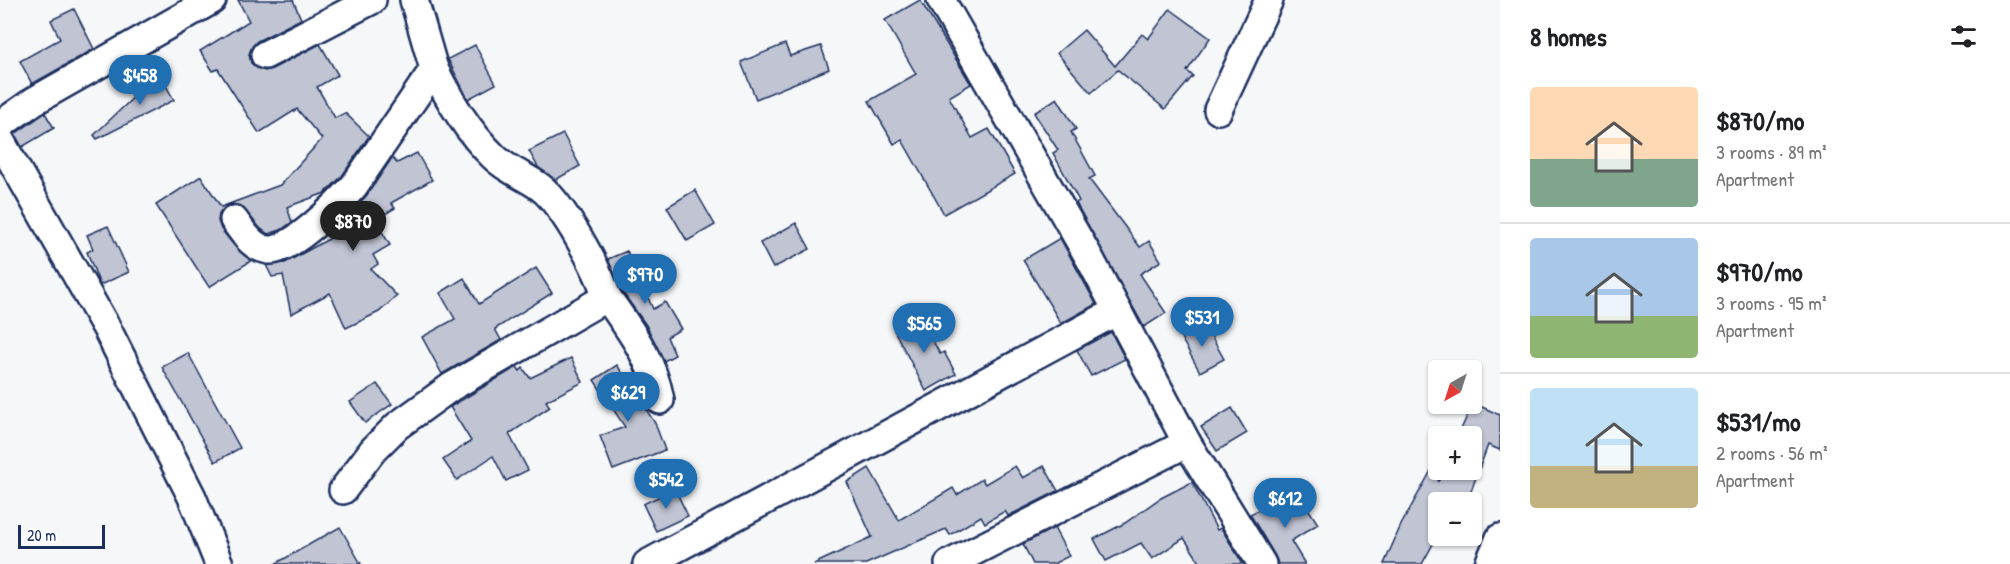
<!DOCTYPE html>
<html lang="en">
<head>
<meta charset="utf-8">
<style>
	:root { --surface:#fff; --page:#f2f2f2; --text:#202124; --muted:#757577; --line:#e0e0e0; --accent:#1f6fb2 }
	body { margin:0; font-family:"Patrick Hand",sans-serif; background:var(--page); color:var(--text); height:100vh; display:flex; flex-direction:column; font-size:22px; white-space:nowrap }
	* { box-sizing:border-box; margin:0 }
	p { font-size:20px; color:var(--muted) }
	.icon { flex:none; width:33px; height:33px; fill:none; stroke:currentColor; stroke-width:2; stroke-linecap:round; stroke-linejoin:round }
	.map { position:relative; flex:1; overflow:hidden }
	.details { display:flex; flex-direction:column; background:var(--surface); width:510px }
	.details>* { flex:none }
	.needle { width:39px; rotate:219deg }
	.buttons { position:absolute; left:1428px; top:360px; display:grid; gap:12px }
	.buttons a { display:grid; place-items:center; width:54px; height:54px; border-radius:6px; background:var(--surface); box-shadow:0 2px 4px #0004; font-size:30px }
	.scale { position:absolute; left:18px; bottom:15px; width:87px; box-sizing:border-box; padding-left:6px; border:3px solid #1b2f5e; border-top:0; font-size:16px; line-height:21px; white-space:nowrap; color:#1b2f5e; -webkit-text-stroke:4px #fff; paint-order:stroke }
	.price { position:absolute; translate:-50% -51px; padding:0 14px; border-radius:21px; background:var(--accent); color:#fff; font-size:20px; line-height:39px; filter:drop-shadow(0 2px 3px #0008) }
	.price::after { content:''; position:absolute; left:50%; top:36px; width:18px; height:14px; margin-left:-9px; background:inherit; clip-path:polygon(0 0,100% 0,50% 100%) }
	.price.on { background:#222; color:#fff }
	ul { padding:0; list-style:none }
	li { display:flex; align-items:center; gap:18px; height:150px; padding:0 30px }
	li+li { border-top:2px solid var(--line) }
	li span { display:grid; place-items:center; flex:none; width:168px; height:120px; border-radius:6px; color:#555 }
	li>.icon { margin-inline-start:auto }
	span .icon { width:72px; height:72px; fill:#fffc; stroke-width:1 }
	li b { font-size:26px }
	h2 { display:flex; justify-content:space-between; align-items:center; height:72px; padding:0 30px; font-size:26px }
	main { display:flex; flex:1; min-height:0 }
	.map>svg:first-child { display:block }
	.building { fill:#c0c4d3; stroke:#1b2f5e; stroke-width:1.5 }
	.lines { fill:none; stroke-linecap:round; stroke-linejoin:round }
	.street-casing { stroke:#1b2f5e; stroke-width:32 }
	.street { stroke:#fff; stroke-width:27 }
</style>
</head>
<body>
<main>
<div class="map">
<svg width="1500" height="564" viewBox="0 0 1500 564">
	<rect width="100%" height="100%" fill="#f6f7f9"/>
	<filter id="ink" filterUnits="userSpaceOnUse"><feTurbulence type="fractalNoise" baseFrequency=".0167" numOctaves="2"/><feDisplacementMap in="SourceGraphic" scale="12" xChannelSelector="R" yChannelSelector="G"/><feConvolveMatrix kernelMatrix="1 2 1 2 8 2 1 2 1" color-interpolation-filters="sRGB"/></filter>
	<g filter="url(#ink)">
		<!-- building -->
		<g class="building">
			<polygon points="238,0 293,0 301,19 257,41 252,47 249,54 251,63 257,68 265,71 272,69 320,44 338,75 317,87 335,118 345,113 369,136 342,176 325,193 287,207 292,222 281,230 268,234 260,228 241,206 232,204 224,208 219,214 218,221 221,229 237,249 251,261 209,287 156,205 201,176 221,207 280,185 322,139 297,109 259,133 218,69 213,71 200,51 249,21"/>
			<polygon points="920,0 971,84 949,97 972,138 989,129 1015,174 944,214 902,140 894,144 869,101 916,74 885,20"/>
			<polygon points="74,9 94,49 32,84 20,61 60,39 51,20"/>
			<polygon points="1170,9 1210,38 1187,71 1193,76 1165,109 1118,70 1091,93 1057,53 1084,30 1115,66 1142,34 1148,39"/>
			<polygon points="785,44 790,56 821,46 829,69 756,99 741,62"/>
			<polygon points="475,45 496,84 468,99 448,59"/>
			<polygon points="159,73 174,100 97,139 94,135"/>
			<polygon points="1057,98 1076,129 1071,132 1095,176 1089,179 1140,247 1149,241 1161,261 1140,274 1166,313 1144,327 1076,203 1079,201 1053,153 1058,150 1034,113"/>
			<polygon points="45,113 54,128 22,147 15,134"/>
			<polygon points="563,134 580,166 555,180 538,167 529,151"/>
			<polygon points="417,153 432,180 391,203 395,208 375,220 390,245 373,255 378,264 371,269 397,296 379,312 346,328 330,293 291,314 283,275 272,277 266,265 285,263 358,223 349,214 367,195 392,158 397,163"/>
			<polygon points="695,190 715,225 687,241 667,207"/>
			<polygon points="796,223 810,249 773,268 760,243"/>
			<polygon points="108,226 129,272 100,285 87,252 93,249 87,235"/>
			<polygon points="1060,238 1096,304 1062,323 1060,322 1023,260"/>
			<polygon points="627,251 653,309 665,302 681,329 667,337 675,355 664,361 646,325 621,290 608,259"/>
			<polygon points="536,268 552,293 495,329 501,340 442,374 422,337 455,319 440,293 464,278 479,304"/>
			<polygon points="920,317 940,354 944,352 956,374 926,391 894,330"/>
			<polygon points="1204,323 1224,359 1200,372 1180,336"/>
			<polygon points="1111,332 1125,359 1091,376 1077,350"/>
			<polygon points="188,353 240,448 215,462 162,367"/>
			<polygon points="571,358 583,382 546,401 550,407 509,434 528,470 506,481 493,456 457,480 443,460 471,441 450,407 517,367 520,371 523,368 530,378"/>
			<polygon points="617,365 655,423 665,450 613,470 600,436 625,427 594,380"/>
			<polygon points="377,384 392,404 365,423 350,402"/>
			<polygon points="1473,403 1500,415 1500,450 1488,445 1467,502 1438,502 1438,535 1422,564 1384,564 1401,525 1438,458 1438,482 1444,470 1472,470 1472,436 1458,436"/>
			<polygon points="1232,408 1247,433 1217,451 1201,427"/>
			<polygon points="1015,466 1023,478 1044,466 1058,491 1008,516 1005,511 985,523 981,516 950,535 946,529 866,564 814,564 872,537 847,482 869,468 899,520 953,488 957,495 982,479 985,484"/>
			<polygon points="1192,482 1217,530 1221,528 1243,564 1201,564 1184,538 1152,559 1141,543 1106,561 1094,539 1125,523 1159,499"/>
			<polygon points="675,489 688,516 656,531 643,504"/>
			<polygon points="1300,496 1318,524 1291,541 1305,564 1278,564 1275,556 1250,514 1269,505 1273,513"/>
			<polygon points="340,527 361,564 275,564"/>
			<polygon points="1054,528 1069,556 1053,564 1033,564 1023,544"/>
		</g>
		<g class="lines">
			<!-- street casing -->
			<g class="street-casing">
				<g id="street">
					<polyline points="941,0 1090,259 1187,443 1262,564"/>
					<polyline points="265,55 372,0"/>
					<polyline points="1218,110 1269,0"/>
					<polyline points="0,125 34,101 212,0"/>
					<polyline points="0,140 106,327 192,497 219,564"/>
					<path d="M 234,220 C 243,232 252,248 269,250 C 289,253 341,201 354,186 L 434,69 L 414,0"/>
					<path d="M 607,297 C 630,330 653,360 660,400"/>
					<path d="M 343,490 L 373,450 L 397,426 L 451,387 L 607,297 C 598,269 563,204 540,187 C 525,176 507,170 494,157 C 468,132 450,101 434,69"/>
					<polyline points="647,564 1117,311"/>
					<polyline points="949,564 1187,443"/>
					<polyline points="1489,564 1500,538"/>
				</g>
			</g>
			<!-- street -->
			<use href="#street" class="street"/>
		</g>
	</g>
</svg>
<div class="buttons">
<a><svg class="needle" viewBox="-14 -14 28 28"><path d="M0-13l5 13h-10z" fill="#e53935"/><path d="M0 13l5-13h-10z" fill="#757577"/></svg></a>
<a>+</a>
<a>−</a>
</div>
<div class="scale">20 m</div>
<b class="price" style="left:140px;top:106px">$458</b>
<b class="price on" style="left:353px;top:252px">$870</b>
<b class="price" style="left:645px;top:305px">$970</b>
<b class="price" style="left:1202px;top:348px">$531</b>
<b class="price" style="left:924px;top:354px">$565</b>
<b class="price" style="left:628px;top:423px">$629</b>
<b class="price" style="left:666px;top:510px">$542</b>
<b class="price" style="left:1285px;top:529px">$612</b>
</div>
<section class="details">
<h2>8 homes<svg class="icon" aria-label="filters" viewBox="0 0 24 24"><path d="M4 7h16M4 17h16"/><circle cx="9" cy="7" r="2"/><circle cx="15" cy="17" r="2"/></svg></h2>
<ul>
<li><span style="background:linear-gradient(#ffd9b3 60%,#7fa58c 0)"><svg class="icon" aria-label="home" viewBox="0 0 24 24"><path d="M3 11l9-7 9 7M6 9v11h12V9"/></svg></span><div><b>$870/mo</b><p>3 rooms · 89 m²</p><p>Apartment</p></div></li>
<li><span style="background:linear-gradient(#a9c7e8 65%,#8fb573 0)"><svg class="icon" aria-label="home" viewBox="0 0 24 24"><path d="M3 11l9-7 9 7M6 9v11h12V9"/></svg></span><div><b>$970/mo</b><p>3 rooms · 95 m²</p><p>Apartment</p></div></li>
<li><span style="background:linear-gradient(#bfe0f5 65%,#c2b280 0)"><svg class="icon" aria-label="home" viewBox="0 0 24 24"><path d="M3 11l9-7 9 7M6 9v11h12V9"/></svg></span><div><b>$531/mo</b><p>2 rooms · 56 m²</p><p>Apartment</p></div></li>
</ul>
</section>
</main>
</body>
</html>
